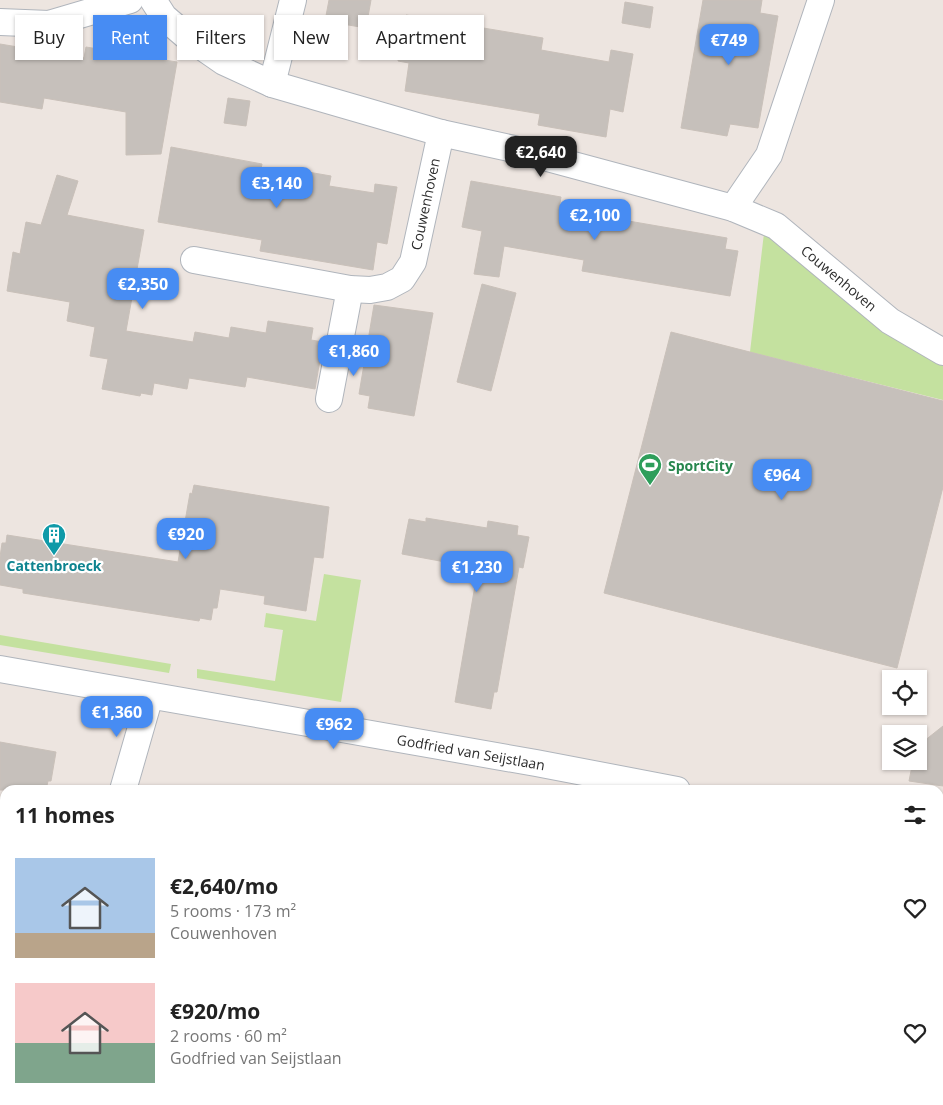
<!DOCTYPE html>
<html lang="en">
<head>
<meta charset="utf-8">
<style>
	:root { --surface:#fff; --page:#f2f2f2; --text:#222; --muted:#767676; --accent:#478cf3 }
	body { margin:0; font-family:"Open Sans",sans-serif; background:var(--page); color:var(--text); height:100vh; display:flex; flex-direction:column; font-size:19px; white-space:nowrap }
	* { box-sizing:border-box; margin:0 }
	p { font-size:16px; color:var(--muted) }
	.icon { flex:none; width:28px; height:28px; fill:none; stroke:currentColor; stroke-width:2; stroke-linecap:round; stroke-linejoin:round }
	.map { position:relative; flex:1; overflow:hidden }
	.details { position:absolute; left:0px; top:785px; width:944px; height:320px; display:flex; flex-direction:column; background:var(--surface); border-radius:15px 15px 0 0; box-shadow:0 1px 4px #0004 }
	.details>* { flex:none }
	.guide { position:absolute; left:15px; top:15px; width:500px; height:45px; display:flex; gap:10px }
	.controls { position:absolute; left:882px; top:670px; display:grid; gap:10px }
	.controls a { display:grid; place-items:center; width:45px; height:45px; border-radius:0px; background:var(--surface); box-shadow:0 1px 4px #0004; font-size:25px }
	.price { position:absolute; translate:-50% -42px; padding:0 11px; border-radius:10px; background:var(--accent); color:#fff; font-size:16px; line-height:32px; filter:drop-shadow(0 1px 2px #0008) }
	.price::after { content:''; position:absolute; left:50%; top:30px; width:15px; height:11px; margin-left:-8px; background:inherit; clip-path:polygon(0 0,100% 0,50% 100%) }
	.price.on { background:#222; color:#fff }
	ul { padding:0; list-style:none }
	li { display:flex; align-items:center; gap:15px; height:125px; padding:0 15px }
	li span { display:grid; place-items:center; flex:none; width:140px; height:100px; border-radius:0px; color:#555 }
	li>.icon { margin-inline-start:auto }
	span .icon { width:60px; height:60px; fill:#fffc; stroke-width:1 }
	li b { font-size:21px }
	h2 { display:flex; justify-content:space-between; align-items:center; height:60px; padding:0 15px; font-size:21px }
	.chip { padding:0 18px; border-radius:0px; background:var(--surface); box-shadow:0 1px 4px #0004; font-size:18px; line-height:45px }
	.chip.on { background:var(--accent); color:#fff }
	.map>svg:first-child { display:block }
	.green { fill:#c4e19f }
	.building { fill:#c6c0bb; stroke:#c9c0b9 }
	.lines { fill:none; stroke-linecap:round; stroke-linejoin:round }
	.minor-casing { stroke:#b0b5bc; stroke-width:28 }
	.minor { stroke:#fff; stroke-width:26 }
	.labels { text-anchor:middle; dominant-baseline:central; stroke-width:4.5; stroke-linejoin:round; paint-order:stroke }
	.street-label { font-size:14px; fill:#2d2d2d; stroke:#fff }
	.leisure-label { font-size:14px; font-weight:bold; fill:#27864d; stroke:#fff; text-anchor:start }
	.culture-label { font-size:14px; font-weight:bold; fill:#0d838f; stroke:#fff }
</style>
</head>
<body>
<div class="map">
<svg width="943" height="1105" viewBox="0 0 943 1105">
	<rect width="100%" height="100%" fill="#ede5e0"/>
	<!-- green -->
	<g class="green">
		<polygon points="764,233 904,345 943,363 943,400 750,352"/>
		<polygon points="324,574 361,580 341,702 197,678 197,669 275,681 283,630 264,627 266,613 316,621"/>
		<polygon points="0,635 171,664 169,673 0,645"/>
		<polygon points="57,1100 250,1100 251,1105 56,1105"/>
	</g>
	<!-- building -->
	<g class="building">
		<polygon points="329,0 371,0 366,28 325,21"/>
		<polygon points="703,0 762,0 760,13 778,16 758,128 730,124 727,136 681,128"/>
		<polygon points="625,2 653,7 650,28 622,23"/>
		<polygon points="406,15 543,38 541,50 609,62 611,50 633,54 623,112 610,109 606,137 538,125 540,114 405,91 409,63 398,61"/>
		<polygon points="0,44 84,58 86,47 177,62 161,154 126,155 126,112 44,98 42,109 0,102"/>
		<polygon points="228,98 250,101 246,126 224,123"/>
		<polygon points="171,147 262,164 260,174 284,178 307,182 308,172 331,176 329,186 374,193 375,184 397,187 387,244 377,242 373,270 260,251 262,240 158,222"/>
		<polygon points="57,175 78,181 67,215 144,230 126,331 193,342 195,332 229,338 231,327 266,333 268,321 313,328 311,340 323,342 315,389 247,377 245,387 189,378 187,389 154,383 152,395 141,393 140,396 102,389 108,359 90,356 95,327 67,321 70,302 7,291 13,252 20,254 26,222 41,225"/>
		<polygon points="471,181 561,197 559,209 727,238 725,249 738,251 730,296 582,271 584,260 504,246 499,277 474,274 482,231 462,227"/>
		<polygon points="482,284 516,293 491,391 457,382"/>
		<polygon points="374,305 433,313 414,416 368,408 370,396 359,394"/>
		<polygon points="671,332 943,401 943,487 897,668 604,593"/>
		<polygon points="194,485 329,507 323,558 314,557 306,611 264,604 265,596 220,589 217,608 213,608 211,620 200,618 199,621 23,593 23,589 0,585 0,557 2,543 6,543 7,535 178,562 190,493 192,494"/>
		<polygon points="426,518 487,528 488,521 518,526 517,535 529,537 523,568 519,567 497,692 494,692 491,709 455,702 478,568 402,554 409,519 426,522"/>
		<polygon points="943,726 943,786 909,781 913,761 919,761 919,745"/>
		<polygon points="0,742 56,752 51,781 48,781 46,790 0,790"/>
	</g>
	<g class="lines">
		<!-- minor casing -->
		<g class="minor-casing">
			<g id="minor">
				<polyline points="153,0 164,17 185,35 224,62 272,84 441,133 514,149 733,208 776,226 890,321 943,352"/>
				<polyline points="0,22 49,24 130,0"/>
				<polyline points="272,84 293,0"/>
				<polyline points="733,208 769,155 821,0"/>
				<polyline points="194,260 350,289 370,290 387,287 402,279 413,262 441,133"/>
				<polyline points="329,399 350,289"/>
				<polyline points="0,669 536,763 677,790"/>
				<polyline points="123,790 150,696"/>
				<polyline points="939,840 943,841"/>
				<polyline points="0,1009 5,1010"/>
				<polyline points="468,1100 496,1105"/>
				<polyline points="33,1105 35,1100"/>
				<polyline points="275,1105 276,1100"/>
			</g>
		</g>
		<!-- minor -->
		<use href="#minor" class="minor"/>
	</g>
	<!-- icons -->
	<defs>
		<g id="stadium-pin" transform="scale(1.25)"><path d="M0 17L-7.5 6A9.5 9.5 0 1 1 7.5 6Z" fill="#2e9e5b" stroke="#fff"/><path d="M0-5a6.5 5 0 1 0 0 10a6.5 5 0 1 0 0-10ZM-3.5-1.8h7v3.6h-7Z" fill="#fff"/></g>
		<g id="building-pin" transform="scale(1.25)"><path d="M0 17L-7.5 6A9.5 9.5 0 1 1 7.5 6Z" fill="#0f9aa8" stroke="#fff"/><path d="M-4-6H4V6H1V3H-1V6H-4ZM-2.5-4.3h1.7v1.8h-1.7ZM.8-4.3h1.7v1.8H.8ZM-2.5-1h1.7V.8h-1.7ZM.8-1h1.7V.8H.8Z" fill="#fff"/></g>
	</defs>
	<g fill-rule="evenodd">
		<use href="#stadium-pin" x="650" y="465"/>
		<use href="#building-pin" x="54" y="535"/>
	</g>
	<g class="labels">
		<!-- street labels -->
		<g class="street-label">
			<text transform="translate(425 204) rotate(-78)">Couwenhoven</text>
			<text transform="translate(839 278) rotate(40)">Couwenhoven</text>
			<text transform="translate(471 752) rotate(10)">Godfried van Seijstlaan</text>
		</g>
		<!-- leisure labels -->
		<g class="leisure-label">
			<text x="668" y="465">SportCity</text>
		</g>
		<!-- culture labels -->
		<g class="culture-label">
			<text x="54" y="565">Cattenbroeck</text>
		</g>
	</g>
</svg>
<div class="controls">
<a><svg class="icon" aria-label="locate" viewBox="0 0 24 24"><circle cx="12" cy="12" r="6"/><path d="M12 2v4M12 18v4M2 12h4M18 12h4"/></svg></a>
<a><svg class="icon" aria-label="layers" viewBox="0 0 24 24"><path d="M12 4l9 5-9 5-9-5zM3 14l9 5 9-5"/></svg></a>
</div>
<b class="price" style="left:729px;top:66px">€749</b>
<b class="price on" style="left:541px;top:178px">€2,640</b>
<b class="price" style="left:277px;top:209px">€3,140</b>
<b class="price" style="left:595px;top:241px">€2,100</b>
<b class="price" style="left:143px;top:310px">€2,350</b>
<b class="price" style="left:354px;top:377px">€1,860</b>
<b class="price" style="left:782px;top:501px">€964</b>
<b class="price" style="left:186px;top:560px">€920</b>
<b class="price" style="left:477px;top:593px">€1,230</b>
<b class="price" style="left:117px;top:738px">€1,360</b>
<b class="price" style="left:334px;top:750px">€962</b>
<div class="guide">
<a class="chip">Buy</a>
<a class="chip on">Rent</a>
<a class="chip">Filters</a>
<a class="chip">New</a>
<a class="chip">Apartment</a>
</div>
<section class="details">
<h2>11 homes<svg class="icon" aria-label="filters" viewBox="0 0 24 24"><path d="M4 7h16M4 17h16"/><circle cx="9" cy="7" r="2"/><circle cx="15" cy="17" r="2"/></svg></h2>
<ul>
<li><span style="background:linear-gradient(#a9c7e8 75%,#b9a48a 0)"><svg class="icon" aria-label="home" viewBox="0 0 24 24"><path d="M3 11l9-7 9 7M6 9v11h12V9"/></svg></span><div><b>€2,640/mo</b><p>5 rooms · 173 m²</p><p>Couwenhoven</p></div><svg class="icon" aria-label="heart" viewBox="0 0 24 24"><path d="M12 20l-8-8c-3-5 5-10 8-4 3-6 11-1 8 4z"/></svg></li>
<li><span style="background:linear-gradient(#f6c9c9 60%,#7fa58c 0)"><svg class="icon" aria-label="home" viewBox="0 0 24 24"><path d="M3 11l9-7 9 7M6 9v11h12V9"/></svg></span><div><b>€920/mo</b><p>2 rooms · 60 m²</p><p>Godfried van Seijstlaan</p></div><svg class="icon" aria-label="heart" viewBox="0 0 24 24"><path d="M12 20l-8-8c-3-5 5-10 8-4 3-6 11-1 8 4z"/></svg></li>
</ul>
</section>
</div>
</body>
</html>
